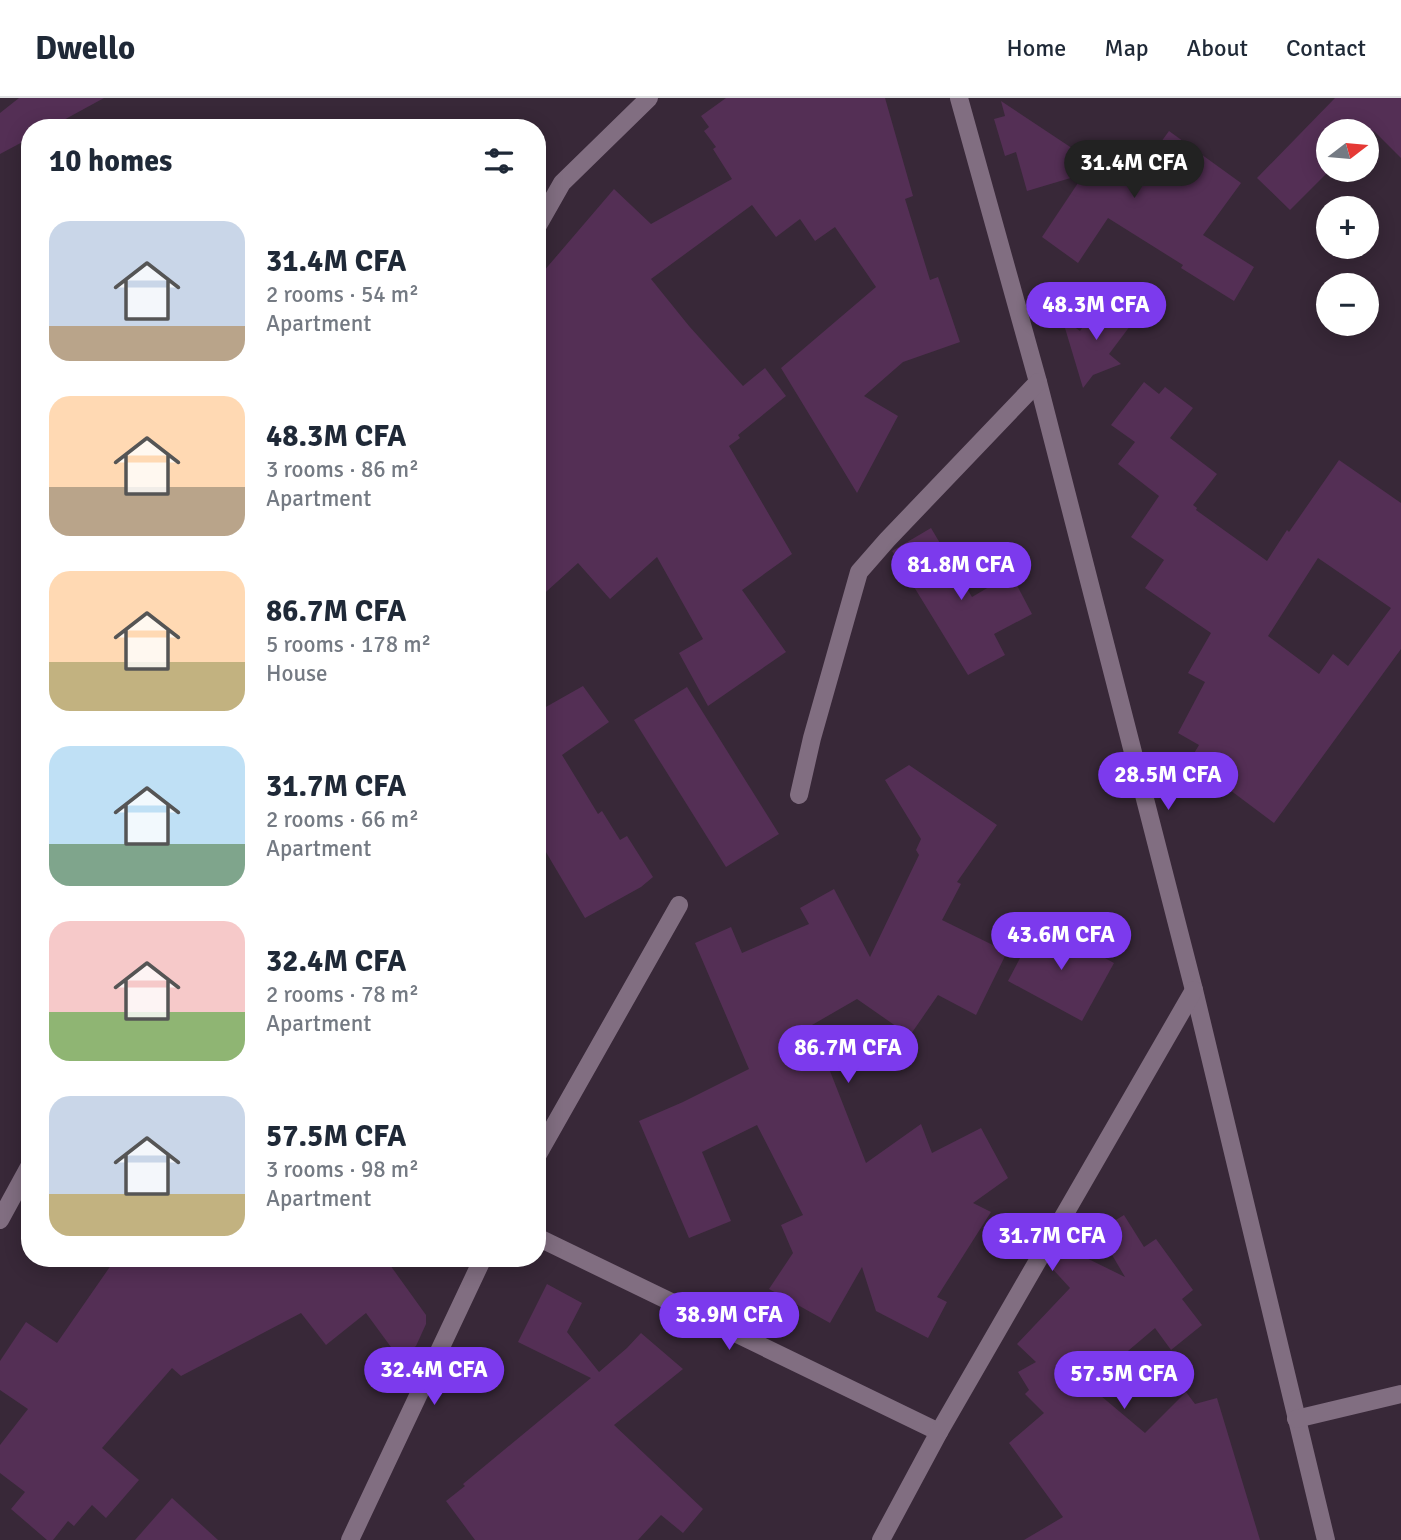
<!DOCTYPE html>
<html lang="en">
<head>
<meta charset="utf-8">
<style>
	:root { --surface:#fff; --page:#f6f6f7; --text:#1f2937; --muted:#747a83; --line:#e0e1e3; --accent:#7c3aed }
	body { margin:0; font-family:Signika,sans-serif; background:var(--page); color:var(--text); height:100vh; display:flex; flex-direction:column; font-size:26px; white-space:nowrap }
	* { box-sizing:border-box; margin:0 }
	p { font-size:23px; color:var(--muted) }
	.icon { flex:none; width:38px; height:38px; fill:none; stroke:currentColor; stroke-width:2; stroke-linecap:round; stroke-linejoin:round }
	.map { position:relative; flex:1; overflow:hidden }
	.drawer { position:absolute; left:21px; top:21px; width:525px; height:1148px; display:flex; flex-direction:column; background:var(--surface); border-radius:28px; box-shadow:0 4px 18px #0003 }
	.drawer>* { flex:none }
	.needle { width:46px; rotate:74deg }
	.fabs { position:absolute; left:1316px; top:21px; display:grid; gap:14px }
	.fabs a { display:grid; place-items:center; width:63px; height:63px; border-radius:50%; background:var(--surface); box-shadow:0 4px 18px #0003; font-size:35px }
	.price { position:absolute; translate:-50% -60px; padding:0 16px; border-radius:24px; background:var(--accent); color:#fff; font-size:23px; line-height:46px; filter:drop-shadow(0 2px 4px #0008) }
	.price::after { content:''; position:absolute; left:50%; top:42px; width:21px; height:16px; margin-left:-10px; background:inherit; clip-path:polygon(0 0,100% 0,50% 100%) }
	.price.current { background:#222; color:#fff }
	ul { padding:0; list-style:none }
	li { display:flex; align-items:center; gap:21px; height:175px; padding:0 28px }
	li span { display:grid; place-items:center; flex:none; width:196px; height:140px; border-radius:21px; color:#555 }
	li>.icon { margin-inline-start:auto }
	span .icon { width:84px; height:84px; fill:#fffc; stroke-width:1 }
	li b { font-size:30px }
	h2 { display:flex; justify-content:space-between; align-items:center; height:84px; padding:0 28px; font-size:30px }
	header { display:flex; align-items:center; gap:42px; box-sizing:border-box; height:98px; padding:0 35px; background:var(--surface); border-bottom:2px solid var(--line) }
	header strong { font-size:33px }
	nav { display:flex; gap:38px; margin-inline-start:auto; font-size:24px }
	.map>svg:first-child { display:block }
	.building { fill:#542f55; fill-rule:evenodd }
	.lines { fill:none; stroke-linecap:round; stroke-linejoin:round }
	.minor { stroke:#816e81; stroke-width:18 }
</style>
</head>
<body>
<header>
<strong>Dwello</strong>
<nav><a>Home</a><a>Map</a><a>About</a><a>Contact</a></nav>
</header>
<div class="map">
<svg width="1401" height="1442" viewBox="0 0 1401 1442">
	<rect width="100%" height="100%" fill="#382838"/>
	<!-- building -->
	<g class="building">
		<polygon points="19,0 104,0 49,30 30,30 30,40 0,56 0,15"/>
		<polygon points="726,0 885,0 913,98 905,101 930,182 938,179 960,244 903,264 864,298 898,318 857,395 781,270 876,189 835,129 815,143 800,121 776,139 752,107 651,181 689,228 743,288 765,270 786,298 738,337 740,340 729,348 792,456 742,492 786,554 708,608 679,555 703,541 657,459 610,501 578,465 537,502 537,181 614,91 651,126 732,81 713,51 716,49 704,33 709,29 701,18"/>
		<polygon points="1335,0 1401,0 1401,60 1374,33 1367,41 1367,33 1328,33 1330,72 1290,112 1257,80"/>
		<polygon points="1001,3 1129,88 1169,33 1241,85 1203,137 1254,169 1234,203 1181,170 1183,167 1108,120 1078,165 1042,139 1084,76 1027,93 1016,54 1005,58 994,21 1005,18"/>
		<polygon points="1099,205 1130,228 1109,256 1121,266 1093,277 1083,290 1062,220 1080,233"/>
		<path d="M 1144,284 L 1159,296 L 1165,289 L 1193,310 L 1170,340 L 1217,376 L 1193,407 L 1197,410 L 1196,412 L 1267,463 L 1287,432 L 1289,434 L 1339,362 L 1401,405 L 1401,551 L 1274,725 L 1218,683 L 1220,680 L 1190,662 L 1199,647 L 1178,635 L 1205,584 L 1188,575 L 1211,535 L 1145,490 L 1164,462 L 1131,439 L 1159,398 L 1118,366 L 1135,344 L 1111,327 ZM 1318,460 L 1391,510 L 1348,568 L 1333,556 L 1319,576 L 1268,538 Z"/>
		<polygon points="931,430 972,499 1011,476 1032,516 994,536 1005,557 968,577 892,453"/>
		<polygon points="583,588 609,624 562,657 598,716 602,713 620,742 627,738 653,779 641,789 585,820 537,739 537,614"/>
		<polygon points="687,589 779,736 726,769 634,622"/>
		<polygon points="909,667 997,727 957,784 961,786 942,822 1007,854 976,917 938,897 911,936 913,940 857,901 812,927 866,1065 921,1026 932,1055 981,1030 1008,1080 973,1105 991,1114 937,1199 947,1204 928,1240 876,1213 862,1169 830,1225 769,1191 793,1155 781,1127 803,1117 757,1027 702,1054 731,1123 689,1140 639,1023 683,1004 749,971 695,845 731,829 742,855 809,826 800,810 834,791 870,859 919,757 916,752 921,741 885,682"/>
		<polygon points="1039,824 1114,865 1082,923 1008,883"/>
		<polygon points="1124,1117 1144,1149 1156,1141 1193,1192 1182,1201 1202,1227 1171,1252 1155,1230 1088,1287 1145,1335 1186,1294 1195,1306 1217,1300 1260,1442 1024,1442 1063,1419 1009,1345 1044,1315 1025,1296 1029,1292 1018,1274 1036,1264 1017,1246 1070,1190 1049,1167 1060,1147 1125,1179 1098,1133"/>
		<polygon points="1012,1125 1039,1138 1033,1149"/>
		<polygon points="116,1160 385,1160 426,1217 426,1226 416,1248 399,1260 366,1215 326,1247 301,1215 181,1278 172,1270 102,1350 139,1382 106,1420 92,1407 74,1428 68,1423 53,1442 47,1442 11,1411 25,1394 0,1375 0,1347 28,1311 0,1292 0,1263 26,1224 57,1245"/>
		<polygon points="547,1186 582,1205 567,1234 599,1274 627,1250 641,1235 683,1271 614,1327 703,1411 683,1435 661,1417 638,1442 475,1442 446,1403 465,1388 463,1386 591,1280 518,1244"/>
		<polygon points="172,1400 218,1442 135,1442"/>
	</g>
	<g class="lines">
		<!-- minor -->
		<g class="minor">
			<polyline points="959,0 1038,284 1194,892 1326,1442"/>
			<polyline points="537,129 562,85 649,0"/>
			<polyline points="799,697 812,640 859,474 887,442 1038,284"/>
			<polyline points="537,1058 679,807"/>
			<polyline points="0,1122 30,1067"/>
			<polyline points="537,1139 939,1334"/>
			<polyline points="1296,1321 1401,1296"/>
			<polyline points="350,1442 483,1160"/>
			<polyline points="881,1442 939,1334 1194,892"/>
		</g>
	</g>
</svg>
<div class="fabs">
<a><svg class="needle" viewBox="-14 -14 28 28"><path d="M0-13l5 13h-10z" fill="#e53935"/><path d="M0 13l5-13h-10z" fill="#747a83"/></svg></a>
<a>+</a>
<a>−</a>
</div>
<b class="price current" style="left:1134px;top:102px">31.4M CFA</b>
<b class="price" style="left:1096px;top:244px">48.3M CFA</b>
<b class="price" style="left:961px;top:504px">81.8M CFA</b>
<b class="price" style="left:1168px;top:714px">28.5M CFA</b>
<b class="price" style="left:1061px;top:874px">43.6M CFA</b>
<b class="price" style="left:848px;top:987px">86.7M CFA</b>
<b class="price" style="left:1052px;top:1175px">31.7M CFA</b>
<b class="price" style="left:729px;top:1254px">38.9M CFA</b>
<b class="price" style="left:434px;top:1309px">32.4M CFA</b>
<b class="price" style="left:1124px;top:1313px">57.5M CFA</b>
<section class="drawer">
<h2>10 homes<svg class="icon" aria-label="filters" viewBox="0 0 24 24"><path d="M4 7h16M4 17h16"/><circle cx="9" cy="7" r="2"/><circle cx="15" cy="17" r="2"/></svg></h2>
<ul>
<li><span style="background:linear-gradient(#c9d6e8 75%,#b9a48a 0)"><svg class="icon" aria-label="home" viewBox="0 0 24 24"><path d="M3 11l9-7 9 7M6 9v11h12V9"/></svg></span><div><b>31.4M CFA</b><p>2 rooms · 54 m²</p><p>Apartment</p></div></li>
<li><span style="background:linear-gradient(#ffd9b3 65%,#b9a48a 0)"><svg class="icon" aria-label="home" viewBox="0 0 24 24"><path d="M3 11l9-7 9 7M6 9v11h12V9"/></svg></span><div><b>48.3M CFA</b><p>3 rooms · 86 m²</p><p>Apartment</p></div></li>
<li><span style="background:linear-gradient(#ffd9b3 65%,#c2b280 0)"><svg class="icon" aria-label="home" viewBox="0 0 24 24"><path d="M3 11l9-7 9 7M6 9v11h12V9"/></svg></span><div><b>86.7M CFA</b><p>5 rooms · 178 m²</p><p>House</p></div></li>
<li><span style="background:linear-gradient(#bfe0f5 70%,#7fa58c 0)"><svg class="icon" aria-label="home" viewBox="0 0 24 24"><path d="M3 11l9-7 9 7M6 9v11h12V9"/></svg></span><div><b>31.7M CFA</b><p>2 rooms · 66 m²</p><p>Apartment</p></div></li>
<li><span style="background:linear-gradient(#f6c9c9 65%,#8fb573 0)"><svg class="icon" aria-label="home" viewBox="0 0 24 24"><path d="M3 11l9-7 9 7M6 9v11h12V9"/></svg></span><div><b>32.4M CFA</b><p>2 rooms · 78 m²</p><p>Apartment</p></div></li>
<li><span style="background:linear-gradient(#c9d6e8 70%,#c2b280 0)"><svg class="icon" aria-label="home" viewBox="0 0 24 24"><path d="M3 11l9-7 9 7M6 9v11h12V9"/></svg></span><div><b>57.5M CFA</b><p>3 rooms · 98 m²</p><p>Apartment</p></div></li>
</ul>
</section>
</div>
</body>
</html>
